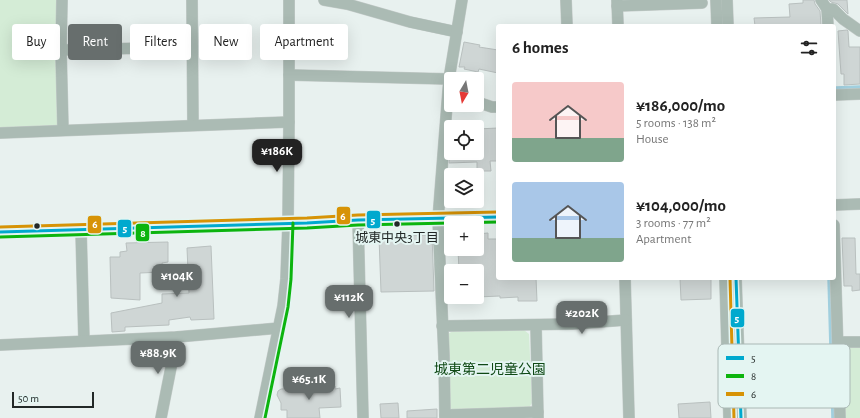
<!DOCTYPE html>
<html lang="en">
<head>
<meta charset="utf-8">
<style>
	:root { --surface:#fff; --page:#f2f2f2; --text:#222; --muted:#767676; --accent:#676e6d }
	body { margin:0; font-family:"Alegreya Sans","Noto Sans JP",sans-serif; background:var(--page); color:var(--text); height:100vh; display:flex; flex-direction:column; font-size:15px; white-space:nowrap }
	* { box-sizing:border-box; margin:0 }
	p { font-size:13px; color:var(--muted) }
	.icon { flex:none; width:22px; height:22px; fill:none; stroke:currentColor; stroke-width:2; stroke-linecap:round; stroke-linejoin:round }
	.map { position:relative; flex:1; overflow:hidden }
	.details { position:absolute; left:496px; top:24px; width:340px; height:256px; display:flex; flex-direction:column; background:var(--surface); border-radius:4px; box-shadow:0 4px 16px #0002 }
	.details>* { flex:none }
	.hud { position:absolute; left:12px; top:24px; width:380px; height:36px; display:flex; gap:8px }
	.needle { width:26px; rotate:190deg }
	.fabs { position:absolute; left:444px; top:72px; display:grid; gap:8px }
	.fabs a { display:grid; place-items:center; width:40px; height:40px; border-radius:4px; background:var(--surface); box-shadow:0 4px 16px #0002; font-size:20px }
	.scale { position:absolute; left:12px; bottom:10px; width:82px; box-sizing:border-box; padding-left:4px; border:2px solid #222827; border-top:0; font-size:11px; line-height:14px; white-space:nowrap; color:#222827; -webkit-text-stroke:3px #e4f5f2; paint-order:stroke }
	.price { position:absolute; translate:-50% -34px; padding:0 9px; border-radius:8px; background:var(--accent); color:#fff; font-size:13px; line-height:26px; filter:drop-shadow(0 1px 2px #0008) }
	.price::after { content:''; position:absolute; left:50%; top:24px; width:12px; height:9px; margin-left:-6px; background:inherit; clip-path:polygon(0 0,100% 0,50% 100%) }
	.price.on { background:#222; color:#fff }
	ul { padding:0; list-style:none }
	li { display:flex; align-items:center; gap:12px; height:100px; padding:0 16px }
	li span { display:grid; place-items:center; flex:none; width:112px; height:80px; border-radius:4px; color:#555 }
	li>.icon { margin-inline-start:auto }
	span .icon { width:48px; height:48px; fill:#fffc; stroke-width:1 }
	li b { font-size:17px }
	h2 { display:flex; justify-content:space-between; align-items:center; height:48px; padding:0 16px; font-size:17px }
	.chip { padding:0 14px; border-radius:4px; background:var(--surface); box-shadow:0 4px 16px #0002; font-size:14px; line-height:36px }
	.chip.on { background:var(--accent); color:#fff }
	.map>svg:first-child { display:block }
	.green { fill:#d4ecd6 }
	.lines { fill:none; stroke-linecap:round; stroke-linejoin:round }
	.stream { stroke:#a1cfde; stroke-width:3.5 }
	.building { fill:#cfd6d5; stroke:#b9c0bf }
	.minor-casing { stroke:#c5ccca; stroke-width:12 }
	.minor { stroke:#abbbb4; stroke-width:11 }
	.bus-1-casing { stroke:#e4f5f2; stroke-width:6 }
	.bus-2-casing { stroke:#e4f5f2; stroke-width:6 }
	.bus-3-casing { stroke:#e4f5f2; stroke-width:6 }
	.bus-1 { stroke:#00a9ce; stroke-width:3 }
	.bus-2 { stroke:#0cb40e; stroke-width:3 }
	.bus-3 { stroke:#d79306; stroke-width:3 }
	.bus-dot { fill:#222827; stroke:#e4f5f2; stroke-width:1.5 }
	.labels { text-anchor:middle; dominant-baseline:central; stroke-width:4; stroke-linejoin:round; paint-order:stroke }
	.bus-label { font-size:13px; fill:#222827; stroke:#e4f5f2 }
	.park-label { font-size:14px; fill:#0f4915; stroke:#e4f5f2 }
	.key { fill:#e4f5f2; stroke:#aab8b5; stroke-width:1 }
	.key-label { font-size:11px; fill:#222827 }
	.line-badge { stroke:#e4f5f2; stroke-width:1.5 }
	.badge-label { font-size:11px; text-anchor:middle; font-weight:bold; fill:#fff }
</style>
</head>
<body>
<div class="map">
<svg width="860" height="418" viewBox="0 0 860 418">
	<rect width="100%" height="100%" fill="#e8f1ef"/>
	<!-- green -->
	<g class="green">
		<polygon points="0,0 56,0 57,127 0,127"/>
		<polygon points="524,330 529,334 532,403 528,409 455,411 449,407 448,334 453,331"/>
		<polygon points="860,344 860,418 844,418 843,349 845,345"/>
	</g>
	<g class="lines">
		<!-- stream -->
		<g class="stream">
			<polyline points="836,88 860,87"/>
			<polyline points="829,278 833,418"/>
		</g>
	</g>
	<!-- building -->
	<g class="building">
		<polygon points="803,0 814,0 815,4 820,11 821,25 818,26 755,26 754,18 790,17 789,4 803,3"/>
		<polygon points="829,0 847,0 848,14 838,4 831,2"/>
		<polygon points="847,30 848,31 849,47 860,47 860,84 844,85 844,74 841,74 838,31"/>
		<polygon points="464,42 480,45 479,47 498,50 498,73 479,69 478,72 464,69 465,67 459,67"/>
		<polygon points="498,128 498,161 490,161 491,171 480,171 480,169 477,169 477,162 449,163 450,153 477,153 477,129"/>
		<polygon points="488,233 488,239 498,239 498,278 536,278 537,301 518,301 518,297 500,298 500,296 477,297 477,271 459,271 458,249 477,249 477,234"/>
		<polygon points="432,235 434,291 381,292 379,237"/>
		<polygon points="842,238 855,238 856,274 860,274 860,290 852,291 852,286 844,286"/>
		<polygon points="168,242 168,262 162,263 163,272 140,273 140,300 111,298 110,257 120,257 120,252 127,251 126,243"/>
		<polygon points="211,246 214,319 191,320 190,317 169,320 169,325 125,327 125,331 112,332 111,313 162,303 162,294 189,293 187,248"/>
		<polygon points="680,278 711,278 711,299 681,300"/>
		<polygon points="335,386 335,389 340,388 341,407 319,408 320,418 287,418 287,410 281,410 281,403 277,395 278,391 281,389"/>
		<polygon points="710,402 711,418 679,418 678,404"/>
		<polygon points="398,403 399,418 381,418 380,404"/>
		<polygon points="437,409 437,418 407,418 407,411"/>
	</g>
	<g class="lines">
		<!-- minor casing -->
		<g class="minor-casing">
			<g id="minor">
				<polyline points="62,0 61,50 63,130"/>
				<polyline points="192,0 193,125"/>
				<polyline points="324,0 347,4 410,22 457,32"/>
				<polyline points="566,0 567,26"/>
				<polyline points="617,0 618,26"/>
				<polyline points="716,0 717,26"/>
				<polyline points="727,0 728,26"/>
				<polyline points="821,0 827,9 828,26"/>
				<polyline points="617,6 702,3"/>
				<polyline points="827,9 833,9 843,19 860,31"/>
				<polyline points="61,50 192,47"/>
				<polyline points="289,75 449,79"/>
				<polyline points="834,95 860,94"/>
				<polyline points="477,102 492,107 498,107"/>
				<polyline points="0,133 289,122"/>
				<polyline points="834,205 860,204"/>
				<polyline points="358,220 363,418"/>
				<polyline points="834,225 840,418"/>
				<polyline points="81,230 84,341"/>
				<polyline points="0,232 81,230 307,223 358,220 498,217"/>
				<polyline points="625,278 629,418"/>
				<polyline points="725,278 729,418"/>
				<polyline points="736,278 741,418"/>
				<polyline points="536,325 538,418"/>
				<polyline points="442,326 572,324 626,320"/>
				<polyline points="838,342 860,342"/>
				<polyline points="0,345 177,337 279,328"/>
				<polyline points="445,415 538,412"/>
				<polyline points="161,418 177,337"/>
				<polyline points="260,418 283,306 286,279 288,223 289,122 289,0"/>
				<polyline points="445,418 444,356 438,219 449,79 462,0"/>
			</g>
		</g>
		<!-- minor -->
		<use href="#minor" class="minor"/>
		<!-- bus-1 casing -->
		<g class="bus-1-casing">
			<g id="bus-1">
				<polyline points="0,232 307,223 358,220 498,217"/>
				<polyline points="736,278 741,418"/>
			</g>
		</g>
		<!-- bus-2 casing -->
		<g class="bus-2-casing">
			<g id="bus-2">
				<polyline points="451,223 498,222"/>
				<polyline points="0,237 307,228 358,225 451,223"/>
				<polyline points="265,418 288,307 291,279 293,223"/>
			</g>
		</g>
		<!-- bus-3 casing -->
		<g class="bus-3-casing">
			<g id="bus-3">
				<polyline points="0,227 307,218 358,215 498,212"/>
				<polyline points="730,278 734,418"/>
			</g>
		</g>
		<!-- bus-1 -->
		<use href="#bus-1" class="bus-1"/>
		<!-- bus-2 -->
		<use href="#bus-2" class="bus-2"/>
		<!-- bus-3 -->
		<use href="#bus-3" class="bus-3"/>
	</g>
	<!-- markers -->
	<g class="bus-dot">
		<circle cx="397" cy="224" r="3.5"/>
		<circle cx="37" cy="226" r="3.5"/>
	</g>
	<g class="labels">
		<!-- bus labels -->
		<g class="bus-label">
			<text x="397" y="238">城東中央3丁目</text>
		</g>
		<!-- park labels -->
		<g class="park-label">
			<text x="490" y="370">城東第二児童公園</text>
		</g>
	</g>
	<!-- legend -->
	<rect x="718" y="344" width="132" height="64" rx="6" class="key"/>
	<rect x="726" y="356" width="18" height="4" fill="#00a9ce"/>
	<rect x="726" y="374" width="18" height="4" fill="#0cb40e"/>
	<rect x="726" y="392" width="18" height="4" fill="#d79306"/>
	<g class="key-label">
		<text x="751" y="362">5</text>
		<text x="751" y="380">8</text>
		<text x="751" y="398">6</text>
	</g>
	<g class="line-badge">
		<rect x="336" y="206" width="15" height="19" rx="4" fill="#d79306"/>
		<rect x="366" y="210" width="15" height="19" rx="4" fill="#00a9ce"/>
		<rect x="87" y="215" width="15" height="19" rx="4" fill="#d79306"/>
		<rect x="117" y="219" width="15" height="19" rx="4" fill="#00a9ce"/>
		<rect x="135" y="223" width="15" height="19" rx="4" fill="#0cb40e"/>
		<rect x="730" y="308" width="15" height="20" rx="4" fill="#00a9ce"/>
	</g>
	<g class="badge-label">
		<text x="343" y="220">6</text>
		<text x="373" y="224">5</text>
		<text x="95" y="228">6</text>
		<text x="125" y="232">5</text>
		<text x="143" y="237">8</text>
		<text x="737" y="322">5</text>
	</g>
</svg>
<div class="fabs">
<a><svg class="needle" viewBox="-14 -14 28 28"><path d="M0-13l5 13h-10z" fill="#e53935"/><path d="M0 13l5-13h-10z" fill="#767676"/></svg></a>
<a><svg class="icon" aria-label="locate" viewBox="0 0 24 24"><circle cx="12" cy="12" r="6"/><path d="M12 2v4M12 18v4M2 12h4M18 12h4"/></svg></a>
<a><svg class="icon" aria-label="layers" viewBox="0 0 24 24"><path d="M12 4l9 5-9 5-9-5zM3 14l9 5 9-5"/></svg></a>
<a>+</a>
<a>−</a>
</div>
<div class="scale">50 m</div>
<b class="price on" style="left:277px;top:173px">¥186K</b>
<b class="price" style="left:177px;top:298px">¥104K</b>
<b class="price" style="left:349px;top:319px">¥112K</b>
<b class="price" style="left:582px;top:335px">¥202K</b>
<b class="price" style="left:158px;top:375px">¥88.9K</b>
<b class="price" style="left:309px;top:401px">¥65.1K</b>
<div class="hud">
<a class="chip">Buy</a>
<a class="chip on">Rent</a>
<a class="chip">Filters</a>
<a class="chip">New</a>
<a class="chip">Apartment</a>
</div>
<section class="details">
<h2>6 homes<svg class="icon" aria-label="filters" viewBox="0 0 24 24"><path d="M4 7h16M4 17h16"/><circle cx="9" cy="7" r="2"/><circle cx="15" cy="17" r="2"/></svg></h2>
<ul>
<li><span style="background:linear-gradient(#f6c9c9 70%,#7fa58c 0)"><svg class="icon" aria-label="home" viewBox="0 0 24 24"><path d="M3 11l9-7 9 7M6 9v11h12V9"/></svg></span><div><b>¥186,000/mo</b><p>5 rooms · 138 m²</p><p>House</p></div></li>
<li><span style="background:linear-gradient(#a9c7e8 70%,#7fa58c 0)"><svg class="icon" aria-label="home" viewBox="0 0 24 24"><path d="M3 11l9-7 9 7M6 9v11h12V9"/></svg></span><div><b>¥104,000/mo</b><p>3 rooms · 77 m²</p><p>Apartment</p></div></li>
</ul>
</section>
</div>
</body>
</html>
